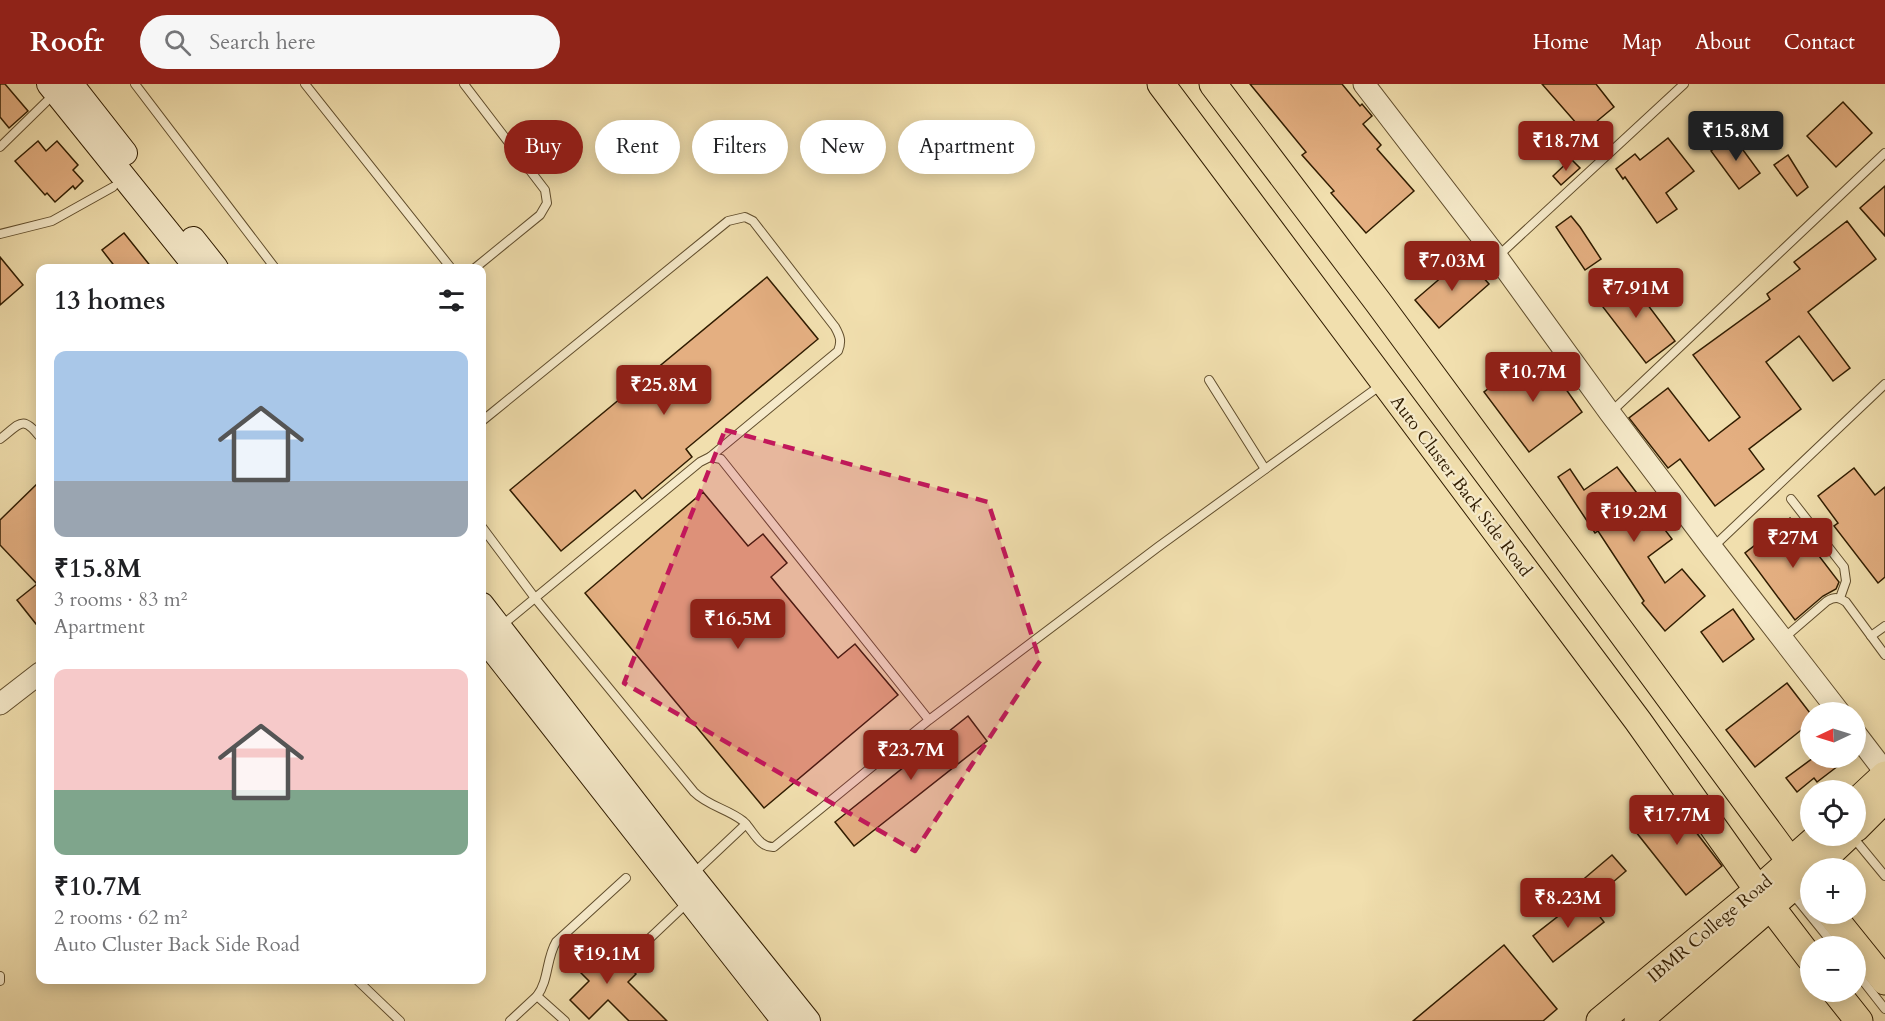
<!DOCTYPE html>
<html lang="en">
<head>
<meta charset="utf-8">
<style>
	:root { --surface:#fff; --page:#f6f6f6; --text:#202124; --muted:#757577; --accent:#8f2418 }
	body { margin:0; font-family:Cardo,serif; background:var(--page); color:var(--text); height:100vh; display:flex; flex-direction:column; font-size:22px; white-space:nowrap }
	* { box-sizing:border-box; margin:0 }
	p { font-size:20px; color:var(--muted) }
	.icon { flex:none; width:33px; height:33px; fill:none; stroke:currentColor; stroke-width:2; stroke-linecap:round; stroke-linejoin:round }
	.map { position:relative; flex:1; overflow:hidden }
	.drawer { position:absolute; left:36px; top:180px; width:450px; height:720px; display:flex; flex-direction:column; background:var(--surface); border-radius:12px; box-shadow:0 3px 15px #0003 }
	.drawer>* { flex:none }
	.guide { position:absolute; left:504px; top:36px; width:570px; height:54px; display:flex; gap:12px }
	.needle { width:39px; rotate:266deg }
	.tools { position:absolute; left:1800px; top:618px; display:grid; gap:12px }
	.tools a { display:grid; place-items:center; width:66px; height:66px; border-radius:50%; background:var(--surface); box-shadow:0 3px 15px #0003; font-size:30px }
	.price { position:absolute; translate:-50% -51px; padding:0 14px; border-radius:6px; background:var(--accent); color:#fff; font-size:20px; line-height:39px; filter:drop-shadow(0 2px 3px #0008) }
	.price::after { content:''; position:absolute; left:50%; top:36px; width:18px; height:14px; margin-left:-9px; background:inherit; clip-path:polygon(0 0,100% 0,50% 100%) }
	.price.selected { background:#222; color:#fff }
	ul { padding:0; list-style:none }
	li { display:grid; align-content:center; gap:12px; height:318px; padding:0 18px }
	li span { display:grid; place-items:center; height:186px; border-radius:12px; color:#555 }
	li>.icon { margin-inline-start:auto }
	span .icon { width:108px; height:108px; fill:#fffc; stroke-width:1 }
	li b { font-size:26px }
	h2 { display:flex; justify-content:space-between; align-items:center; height:72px; padding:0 18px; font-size:26px }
	.tag { padding:0 21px; border-radius:27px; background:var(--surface); box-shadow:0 3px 15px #0003; font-size:21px; line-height:54px }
	.tag.selected { background:var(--accent); color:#fff }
	header { display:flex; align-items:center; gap:36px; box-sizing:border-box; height:84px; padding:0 30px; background:var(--accent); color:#fff }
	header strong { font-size:28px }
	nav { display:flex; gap:33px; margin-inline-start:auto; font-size:21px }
	.search { width:420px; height:54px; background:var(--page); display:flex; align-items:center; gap:15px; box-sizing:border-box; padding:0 21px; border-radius:33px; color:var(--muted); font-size:22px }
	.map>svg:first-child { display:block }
	.building { fill:#e4af81; stroke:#301c00; stroke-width:1.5 }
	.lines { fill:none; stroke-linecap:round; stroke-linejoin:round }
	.service-casing { stroke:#604d2c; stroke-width:10 }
	.tertiary-casing { stroke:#604d2c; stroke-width:23 }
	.secondary-casing { stroke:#301c00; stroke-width:26 }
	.primary-casing { stroke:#301c00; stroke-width:29 }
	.service { stroke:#f6eaca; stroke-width:8 }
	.tertiary { stroke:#f6eaca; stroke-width:21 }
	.secondary { stroke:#f6eaca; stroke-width:24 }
	.primary { stroke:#f1dfae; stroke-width:27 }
	.marked { fill:#c2185b; fill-opacity:0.2; stroke:#c2185b; stroke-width:4.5; stroke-dasharray:12 8; stroke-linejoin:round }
	.labels { text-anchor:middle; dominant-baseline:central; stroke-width:4.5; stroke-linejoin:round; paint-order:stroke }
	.street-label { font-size:18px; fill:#301c00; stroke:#f6eaca }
</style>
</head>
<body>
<header>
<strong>Roofr</strong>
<div class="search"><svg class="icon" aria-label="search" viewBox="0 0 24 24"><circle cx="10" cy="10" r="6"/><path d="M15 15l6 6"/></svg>Search here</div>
<nav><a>Home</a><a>Map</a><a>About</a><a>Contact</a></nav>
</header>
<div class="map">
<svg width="1885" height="937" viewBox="0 0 1885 937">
	<rect width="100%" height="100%" fill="#f1dfae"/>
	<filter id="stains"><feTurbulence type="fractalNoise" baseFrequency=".00333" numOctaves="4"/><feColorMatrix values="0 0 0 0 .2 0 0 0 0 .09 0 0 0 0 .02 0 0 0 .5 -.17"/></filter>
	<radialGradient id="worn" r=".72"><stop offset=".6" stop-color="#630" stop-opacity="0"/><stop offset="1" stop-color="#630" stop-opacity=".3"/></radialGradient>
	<!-- building -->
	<g class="building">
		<polygon points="0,0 5,0 28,27 9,44 0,33"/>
		<polygon points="1250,0 1342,0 1360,22 1362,20 1372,32 1363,40 1381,61 1377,65 1414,107 1366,149 1331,109 1334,107 1302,71 1306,68"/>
		<polygon points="1542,0 1596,0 1614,23 1584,48"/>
		<polygon points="1843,18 1872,49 1836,83 1807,52"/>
		<polygon points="1732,51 1760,89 1739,105 1711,67"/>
		<polygon points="1668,54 1694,87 1666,109 1677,125 1657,139 1625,93 1623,95 1616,85 1635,70 1640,76"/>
		<polygon points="38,57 46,67 57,57 78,81 73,86 83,97 75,105 73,102 55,118 47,109 45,111 15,77"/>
		<polygon points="1788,71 1808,103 1797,112 1774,81"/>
		<polygon points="1571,75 1580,84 1561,101 1553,92"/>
		<polygon points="1885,102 1885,152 1860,124"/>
		<polygon points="1571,132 1580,143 1601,175 1585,186 1556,143"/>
		<polygon points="1847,137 1876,175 1808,228 1850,284 1833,297 1799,252 1766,278 1801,325 1749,365 1764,385 1715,422 1680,375 1668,384 1629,334 1668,304 1709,357 1740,333 1693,271 1770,215 1767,210 1800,185 1794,178"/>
		<polygon points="124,149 152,184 116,184 102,166"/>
		<polygon points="0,173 23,201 0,221"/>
		<polygon points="1465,173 1489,200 1439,244 1415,216"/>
		<polygon points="1626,192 1675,257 1646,279 1596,214"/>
		<polygon points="767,193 818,255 686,365 692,373 642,415 635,406 561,467 510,406"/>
		<polygon points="1535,270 1560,304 1563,301 1582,328 1529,368 1484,308"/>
		<polygon points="1617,383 1672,455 1648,473 1665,499 1682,485 1705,512 1665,547 1642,519 1644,517 1598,447 1595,449 1558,393 1570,385 1584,406"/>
		<polygon points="1854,384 1875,411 1885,403 1885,493 1878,499 1834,442 1838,439 1818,412"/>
		<polygon points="40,397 40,545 17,516 37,500 0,461 0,436"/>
		<polygon points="703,408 748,462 763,450 787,479 771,493 838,574 855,560 898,611 764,724 585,509"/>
		<polygon points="1790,434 1839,498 1836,505 1823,512 1795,536 1745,469"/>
		<polygon points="1733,525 1754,555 1723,578 1701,548"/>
		<polygon points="1787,599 1810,629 1810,639 1755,683 1726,646"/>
		<polygon points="968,632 987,657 854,762 835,738"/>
		<polygon points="1813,674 1831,674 1838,682 1817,698 1814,694 1797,708 1786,694"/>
		<polygon points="1669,713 1722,782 1686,811 1632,743"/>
		<polygon points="1612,771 1626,787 1593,815 1579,799"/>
		<polygon points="1584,812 1604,838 1553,878 1533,852"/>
		<polygon points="581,851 613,883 621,875 636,890 628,898 667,937 629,937 608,916 589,935 570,916 589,897 562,870"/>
		<polygon points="1504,861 1557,925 1543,937 1413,937"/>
	</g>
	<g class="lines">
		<!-- service casing -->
		<g class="service-casing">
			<g id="service">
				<polyline points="135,0 275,184"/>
				<polyline points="305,0 451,184"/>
				<polyline points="464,0 545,106 547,119 540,131 475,184"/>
				<polyline points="0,63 46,18"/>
				<polyline points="0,150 52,137 113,103"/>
				<polyline points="1497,173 1684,0"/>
				<polyline points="1209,296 1265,385"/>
				<polyline points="1610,329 1885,69"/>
				<path d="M 482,337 L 728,137 L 745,133 L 753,137 L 835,243 C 840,252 842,257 838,267 L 710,373"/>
				<path d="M 0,355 C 20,340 22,330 40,353"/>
				<polyline points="1791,415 1844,483 1846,497 1840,514"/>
				<polyline points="482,443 535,514 500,543"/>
				<polyline points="1712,464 1885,300"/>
				<polyline points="1871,552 1885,542"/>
				<path d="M 1784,554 L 1827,517 C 1835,513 1838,513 1846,518 L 1885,571"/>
				<path d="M 929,636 L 721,375 L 710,373 L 700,378 L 535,514 L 694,708 C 708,722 728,725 743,737 C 753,746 759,764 774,763 L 929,636 L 1158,463 L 1381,301"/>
				<polyline points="1852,752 1885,792"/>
				<polyline points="694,789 746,740"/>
				<polyline points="1792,809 1835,862"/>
				<polyline points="632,871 687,819"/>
				<polyline points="1856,888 1885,925"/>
				<polyline points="0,892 0,897"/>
				<polyline points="357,896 400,937"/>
				<path d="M 537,912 C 549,896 546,875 556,858 L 626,794"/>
				<polyline points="510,937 537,912 565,937"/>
			</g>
		</g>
		<!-- tertiary casing -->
		<g class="tertiary-casing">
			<g id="tertiary">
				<polyline points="1364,0 1497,173 1610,329 1712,464 1839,628"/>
				<polyline points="0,620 40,589"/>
				<polyline points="1856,650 1885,688"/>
			</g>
		</g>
		<!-- secondary casing -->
		<g class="secondary-casing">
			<g id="secondary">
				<polyline points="49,0 197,184"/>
				<polyline points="71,0 125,69"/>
				<polyline points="193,155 216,184"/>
				<polyline points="482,521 691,791 808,937"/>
				<polyline points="482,552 784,937"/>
			</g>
		</g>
		<!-- primary casing -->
		<g class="primary-casing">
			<g id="primary">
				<polyline points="1161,0 1638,637 1758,806 1810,874"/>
				<polyline points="1213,0 1378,218 1810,804"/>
				<polyline points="1856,718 1885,691"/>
				<polyline points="1856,744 1885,715"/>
				<polyline points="1814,784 1848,752"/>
				<polyline points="1831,830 1885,897"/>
				<polyline points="1836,908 1859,937"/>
				<polyline points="1600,937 1758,806 1819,752"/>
				<polyline points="1638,937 1810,788"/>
			</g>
		</g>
		<!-- service -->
		<use href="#service" class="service"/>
		<!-- tertiary -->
		<use href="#tertiary" class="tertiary"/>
		<!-- secondary -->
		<use href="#secondary" class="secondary"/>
		<!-- primary -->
		<use href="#primary" class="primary"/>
	</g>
	<!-- marked area -->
	<path class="marked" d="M 725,346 L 988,418 L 1040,577 L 915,767 L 624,599 Z"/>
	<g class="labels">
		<!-- street labels -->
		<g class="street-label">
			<text transform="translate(1461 402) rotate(53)">Auto Cluster Back Side Road</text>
			<text transform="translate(1710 845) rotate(-40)">IBMR College Road</text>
		</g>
	</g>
	<rect width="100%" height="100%" filter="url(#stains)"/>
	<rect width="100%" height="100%" fill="url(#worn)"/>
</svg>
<div class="tools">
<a><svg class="needle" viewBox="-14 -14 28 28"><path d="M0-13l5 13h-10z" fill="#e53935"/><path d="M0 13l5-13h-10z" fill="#757577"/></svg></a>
<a><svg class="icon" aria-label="locate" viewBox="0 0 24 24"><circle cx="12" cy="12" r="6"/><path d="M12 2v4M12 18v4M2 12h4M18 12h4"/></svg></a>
<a>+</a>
<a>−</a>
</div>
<b class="price selected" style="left:1736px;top:78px">₹15.8M</b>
<b class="price" style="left:1566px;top:88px">₹18.7M</b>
<b class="price" style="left:1452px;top:208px">₹7.03M</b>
<b class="price" style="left:1636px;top:235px">₹7.91M</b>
<b class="price" style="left:1533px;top:319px">₹10.7M</b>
<b class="price" style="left:664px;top:332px">₹25.8M</b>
<b class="price" style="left:1634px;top:459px">₹19.2M</b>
<b class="price" style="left:1793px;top:485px">₹27M</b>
<b class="price" style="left:738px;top:566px">₹16.5M</b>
<b class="price" style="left:911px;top:697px">₹23.7M</b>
<b class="price" style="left:1677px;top:762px">₹17.7M</b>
<b class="price" style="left:1568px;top:845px">₹8.23M</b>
<b class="price" style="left:607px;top:901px">₹19.1M</b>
<div class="guide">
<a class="tag selected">Buy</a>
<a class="tag">Rent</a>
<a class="tag">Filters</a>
<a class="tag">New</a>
<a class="tag">Apartment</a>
</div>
<section class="drawer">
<h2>13 homes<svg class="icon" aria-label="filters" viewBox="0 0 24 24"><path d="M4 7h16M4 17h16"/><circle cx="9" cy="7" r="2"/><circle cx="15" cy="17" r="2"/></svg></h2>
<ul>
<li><span style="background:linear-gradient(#a9c7e8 70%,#9aa5b1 0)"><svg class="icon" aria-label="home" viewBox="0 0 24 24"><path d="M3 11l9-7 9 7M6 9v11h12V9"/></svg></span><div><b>₹15.8M</b><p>3 rooms · 83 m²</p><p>Apartment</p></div></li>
<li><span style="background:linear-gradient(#f6c9c9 65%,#7fa58c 0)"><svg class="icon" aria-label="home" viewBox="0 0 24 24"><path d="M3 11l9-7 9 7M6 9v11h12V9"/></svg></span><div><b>₹10.7M</b><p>2 rooms · 62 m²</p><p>Auto Cluster Back Side Road</p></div></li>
</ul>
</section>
</div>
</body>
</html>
